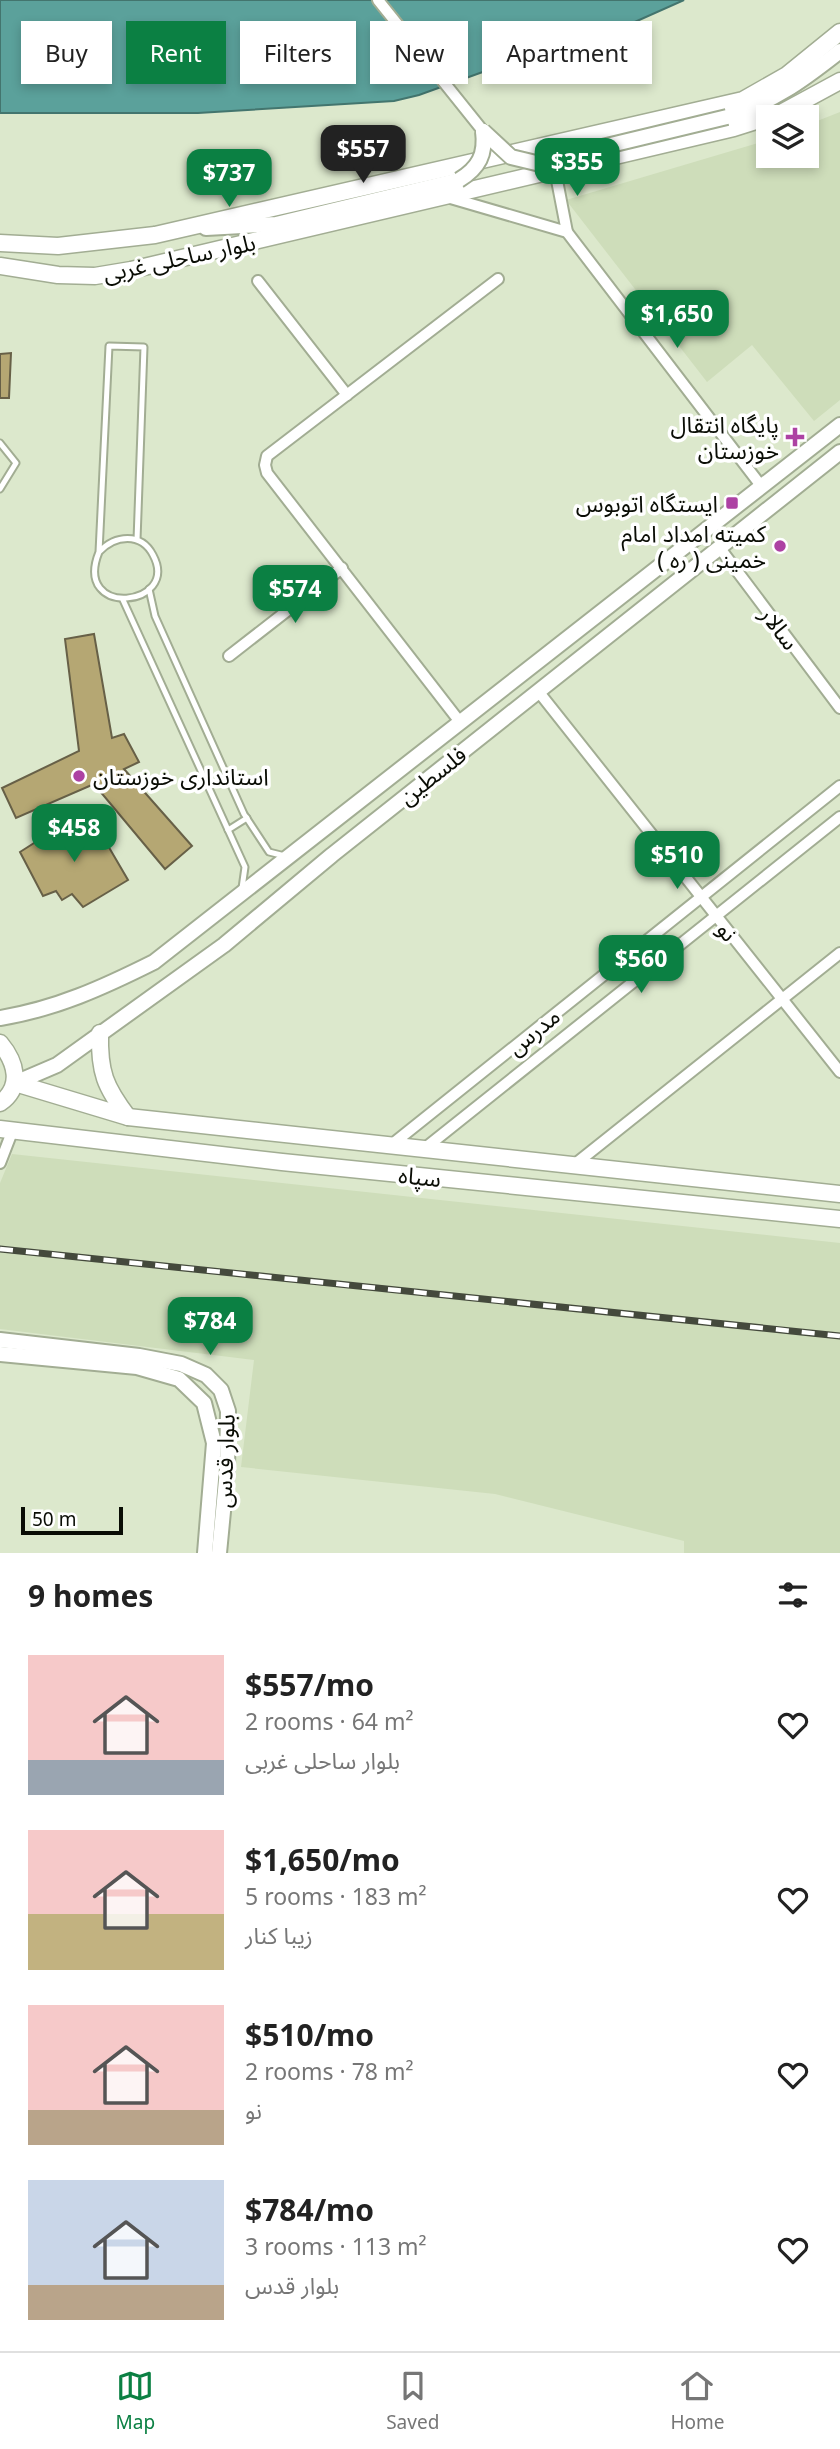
<!DOCTYPE html>
<html lang="en">
<head>
<meta charset="utf-8">
<style>
	:root { --surface:#fff; --page:#f2f2f2; --text:#222; --muted:#767676; --line:#e0e0e0; --accent:#0b8043 }
	body { margin:0; font-family:"Noto Sans","Noto Sans Arabic",sans-serif; background:var(--page); color:var(--text); height:100vh; display:flex; flex-direction:column; font-size:26px; white-space:nowrap }
	* { box-sizing:border-box; margin:0 }
	p { font-size:23px; color:var(--muted) }
	.icon { flex:none; width:38px; height:38px; fill:none; stroke:currentColor; stroke-width:2; stroke-linecap:round; stroke-linejoin:round }
	.map { position:relative; height:1553px; overflow:hidden }
	.panel { display:flex; flex-direction:column; background:var(--surface); flex:1 }
	.panel>* { flex:none }
	.top-card { position:absolute; left:21px; top:21px; width:798px; height:63px; display:flex; gap:14px }
	.buttons { position:absolute; left:756px; top:105px; display:grid; gap:14px }
	.buttons a { display:grid; place-items:center; width:63px; height:63px; border-radius:0px; background:var(--surface); box-shadow:0 4px 10px #0003; font-size:35px }
	.scale { position:absolute; left:21px; bottom:18px; width:102px; box-sizing:border-box; padding-left:7px; border:4px solid #0a0d05; border-top:0; font-size:19px; line-height:24px; white-space:nowrap; color:#0a0d05; -webkit-text-stroke:5px #fff; paint-order:stroke }
	.price { position:absolute; translate:-50% -60px; padding:0 16px; border-radius:14px; background:var(--accent); color:#fff; font-size:23px; line-height:46px; filter:drop-shadow(0 2px 4px #0008) }
	.price::after { content:''; position:absolute; left:50%; top:42px; width:21px; height:16px; margin-left:-10px; background:inherit; clip-path:polygon(0 0,100% 0,50% 100%) }
	.price.on { background:#222; color:#fff }
	ul { padding:0; list-style:none }
	li { display:flex; align-items:center; gap:21px; height:175px; padding:0 28px }
	li span { display:grid; place-items:center; flex:none; width:196px; height:140px; border-radius:0px; color:#555 }
	li>.icon { margin-inline-start:auto }
	span .icon { width:84px; height:84px; fill:#fffc; stroke-width:1 }
	li b { font-size:30px }
	h2 { display:flex; justify-content:space-between; align-items:center; height:84px; padding:0 28px; font-size:30px }
	.pill { padding:0 24px; border-radius:0px; background:var(--surface); box-shadow:0 4px 10px #0003; font-size:24px; line-height:63px }
	.pill.on { background:var(--accent); color:#fff }
	.tab-bar { display:flex; justify-content:space-around; align-items:center; height:98px; border-top:2px solid var(--line); background:var(--surface); font-size:19px; color:var(--muted) }
	.tab-bar a { display:grid; justify-items:center; gap:4px }
	.tab-bar .on { color:var(--accent) }
	.map>svg:first-child { display:block }
	.built { fill:#ceddba }
	.water { fill:#5ba19b; stroke:#43756e; stroke-width:2 }
	.building { fill:#b5a773; stroke:#676047; stroke-width:2 }
	.lines { fill:none; stroke-linecap:round; stroke-linejoin:round }
	.lane-casing { stroke:#a2ad93; stroke-width:9 }
	.street-casing { stroke:#a2ad93; stroke-width:14 }
	.secondary-casing { stroke:#a2ad93; stroke-width:18 }
	.primary-casing { stroke:#a2ad93; stroke-width:19 }
	.lane { stroke:#fff; stroke-width:5 }
	.street { stroke:#fff; stroke-width:10 }
	.secondary { stroke:#fff; stroke-width:14 }
	.primary { stroke:#fff; stroke-width:16 }
	.rail-casing { stroke:#44493c; stroke-width:7 }
	.rail { stroke:#fff; stroke-width:4.5; stroke-dasharray:13; stroke-linecap:butt }
	.secondary-bridge-casing { stroke:#a2ad93; stroke-width:18; stroke-linecap:butt }
	.secondary-bridge { stroke:#fff; stroke-width:14 }
	.poi-dot { fill:#ad42a3; stroke:#fff; stroke-width:2.5 }
	.labels { text-anchor:middle; dominant-baseline:central; stroke-width:7; stroke-linejoin:round; paint-order:stroke }
	.street-label { font-size:23px; fill:#0a0d05; stroke:#fff }
	.poi-label { font-size:23px; fill:#0a0d05; stroke:#fff; text-anchor:end }
</style>
</head>
<body>
<div class="map">
<svg width="840" height="1553" viewBox="0 0 840 1553">
	<rect width="100%" height="100%" fill="#dce8cc"/>
	<!-- built -->
	<g class="built">
		<polygon points="840,112 840,400 814,421 752,345 707,382 566,200 768,140 768,156 807,156 807,125"/>
		<polygon points="12,1154 840,1243 840,1553 684,1553 684,1541 495,1494 241,1467 254,1360 0,1329 0,1183"/>
	</g>
	<!-- water -->
	<polygon class="water" points="0,0 684,0 628,25 563,43 419,95 394,101 198,113 0,113"/>
	<!-- building -->
	<g class="building">
		<polygon points="11,353 9,398 0,398 0,354"/>
		<polygon points="94,634 112,738 124,734 139,762 124,769 192,846 165,869 94,784 16,818 2,788 79,751 65,639"/>
		<polygon points="71,821 78,828 85,826 90,837 100,832 128,880 83,907 72,894 62,900 56,891 43,896 20,852 59,827 57,822"/>
	</g>
	<g class="lines">
		<!-- lane casing -->
		<g class="lane-casing">
			<g id="lane">
				<polyline points="0,443 16,463 0,489"/>
				<path d="M 99,552 C 115,535 141,532 153,555 C 181,607 72,619 99,552 L 109,346 L 144,347 L 137,540"/>
				<polyline points="149,589 155,616 244,814 269,852 285,856"/>
				<polyline points="123,600 245,867 242,888"/>
				<polyline points="228,830 247,818"/>
			</g>
		</g>
		<!-- street casing -->
		<g class="street-casing">
			<g id="street">
				<polyline points="378,0 483,131"/>
				<polyline points="555,170 567,232"/>
				<polyline points="447,197 567,232 762,487"/>
				<polyline points="258,281 347,395"/>
				<polyline points="719,547 840,708"/>
				<polyline points="229,656 342,568"/>
				<polyline points="538,691 840,1072"/>
				<polyline points="460,722 267,473 265,465 267,456 498,279"/>
				<polyline points="390,1146 840,786"/>
				<polyline points="424,1149 840,817"/>
				<polyline points="0,1163 12,1132"/>
				<polyline points="574,1165 840,953"/>
			</g>
		</g>
		<!-- secondary casing -->
		<g class="secondary-casing">
			<g id="secondary">
				<path d="M 727,117 C 773,102 802,81 840,51"/>
				<polyline points="206,228 276,224 459,180"/>
				<path d="M 0,1018 C 56,1009 104,987 154,962 L 840,425"/>
				<polyline points="15,1083 57,1065 224,945 332,855 840,452"/>
				<polyline points="0,1340 139,1356 181,1364 206,1375 221,1390 228,1411 227,1470 219,1553"/>
				<polyline points="0,1354 137,1367 179,1379 204,1403 214,1443 205,1553"/>
			</g>
		</g>
		<!-- primary casing -->
		<g class="primary-casing">
			<g id="primary">
				<polyline points="0,243 58,246 155,235 743,100 787,75 840,32"/>
				<polyline points="0,266 58,275 95,276 131,270 734,128 781,113 840,81"/>
				<path d="M 100,1033 C 99,1072 105,1087 128,1117"/>
				<path d="M 0,1043 C 16,1062 23,1087 0,1103"/>
				<polyline points="15,1083 128,1117 840,1194"/>
				<polyline points="0,1129 282,1162 840,1219"/>
			</g>
		</g>
		<!-- lane -->
		<use href="#lane" class="lane"/>
		<!-- street -->
		<use href="#street" class="street"/>
		<!-- secondary -->
		<use href="#secondary" class="secondary"/>
		<!-- primary -->
		<use href="#primary" class="primary"/>
		<!-- rail casing -->
		<g class="rail-casing">
			<polyline id="rail" points="0,1249 840,1336"/>
		</g>
		<!-- rail -->
		<use href="#rail" class="rail"/>
		<!-- secondary-bridge casing -->
		<g class="secondary-bridge-casing">
			<g id="secondary-bridge">
				<polyline points="483,131 511,157 536,163 727,117"/>
				<path d="M 459,180 C 479,168 486,154 483,131"/>
			</g>
		</g>
		<!-- secondary-bridge -->
		<use href="#secondary-bridge" class="secondary-bridge"/>
	</g>
	<!-- markers -->
	<g class="poi-dot">
		<path d="M791.5 426.5h7v7h7v7h-7v7h-7v-7h-7v-7h7z"/>
		<rect x="725" y="496" width="14" height="14" rx="3.5"/>
		<circle cx="780" cy="546" r="7"/>
		<circle cx="79" cy="776" r="7"/>
	</g>
	<g class="labels">
		<!-- street labels -->
		<g class="street-label">
			<text transform="translate(179 257) rotate(-12)">بلوار ساحلی غربی</text>
			<text transform="translate(780 628) rotate(53)">سالار</text>
			<text transform="translate(432 775) rotate(-38)">فلسطین</text>
			<text transform="translate(728 931) rotate(52)">نو</text>
			<text transform="translate(533 1031) rotate(-39)">مدرس</text>
			<text transform="translate(420 1176) rotate(6)">سپاه</text>
			<text transform="translate(224 1461) rotate(-88)">بلوار قدس</text>
		</g>
		<!-- poi labels -->
		<g class="poi-label">
			<text x="779" y="424">پایگاه انتقال<tspan x="779" dy="26">خوزستان</tspan></text>
			<text x="718" y="503">ایستگاه اتوبوس</text>
			<text x="766" y="533">کمیته امداد امام<tspan x="766" dy="26">خمینی ( ره )</tspan></text>
			<text x="93" y="776" text-anchor="start">استانداری خوزستان</text>
		</g>
	</g>
</svg>
<div class="buttons">
<a><svg class="icon" aria-label="layers" viewBox="0 0 24 24"><path d="M12 4l9 5-9 5-9-5zM3 14l9 5 9-5"/></svg></a>
</div>
<div class="scale">50 m</div>
<b class="price on" style="left:363px;top:185px">$557</b>
<b class="price" style="left:577px;top:198px">$355</b>
<b class="price" style="left:229px;top:209px">$737</b>
<b class="price" style="left:677px;top:350px">$1,650</b>
<b class="price" style="left:295px;top:625px">$574</b>
<b class="price" style="left:74px;top:864px">$458</b>
<b class="price" style="left:677px;top:891px">$510</b>
<b class="price" style="left:641px;top:995px">$560</b>
<b class="price" style="left:210px;top:1357px">$784</b>
<div class="top-card">
<a class="pill">Buy</a>
<a class="pill on">Rent</a>
<a class="pill">Filters</a>
<a class="pill">New</a>
<a class="pill">Apartment</a>
</div>
</div>
<section class="panel">
<h2>9 homes<svg class="icon" aria-label="filters" viewBox="0 0 24 24"><path d="M4 7h16M4 17h16"/><circle cx="9" cy="7" r="2"/><circle cx="15" cy="17" r="2"/></svg></h2>
<ul>
<li><span style="background:linear-gradient(#f6c9c9 75%,#9aa5b1 0)"><svg class="icon" aria-label="home" viewBox="0 0 24 24"><path d="M3 11l9-7 9 7M6 9v11h12V9"/></svg></span><div><b>$557/mo</b><p>2 rooms · 64 m²</p><p>بلوار ساحلی غربی</p></div><svg class="icon" aria-label="heart" viewBox="0 0 24 24"><path d="M12 20l-8-8c-3-5 5-10 8-4 3-6 11-1 8 4z"/></svg></li>
<li><span style="background:linear-gradient(#f6c9c9 60%,#c2b280 0)"><svg class="icon" aria-label="home" viewBox="0 0 24 24"><path d="M3 11l9-7 9 7M6 9v11h12V9"/></svg></span><div><b>$1,650/mo</b><p>5 rooms · 183 m²</p><p>زیبا کنار</p></div><svg class="icon" aria-label="heart" viewBox="0 0 24 24"><path d="M12 20l-8-8c-3-5 5-10 8-4 3-6 11-1 8 4z"/></svg></li>
<li><span style="background:linear-gradient(#f6c9c9 75%,#b9a48a 0)"><svg class="icon" aria-label="home" viewBox="0 0 24 24"><path d="M3 11l9-7 9 7M6 9v11h12V9"/></svg></span><div><b>$510/mo</b><p>2 rooms · 78 m²</p><p>نو</p></div><svg class="icon" aria-label="heart" viewBox="0 0 24 24"><path d="M12 20l-8-8c-3-5 5-10 8-4 3-6 11-1 8 4z"/></svg></li>
<li><span style="background:linear-gradient(#c9d6e8 75%,#b9a48a 0)"><svg class="icon" aria-label="home" viewBox="0 0 24 24"><path d="M3 11l9-7 9 7M6 9v11h12V9"/></svg></span><div><b>$784/mo</b><p>3 rooms · 113 m²</p><p>بلوار قدس</p></div><svg class="icon" aria-label="heart" viewBox="0 0 24 24"><path d="M12 20l-8-8c-3-5 5-10 8-4 3-6 11-1 8 4z"/></svg></li>
</ul>
</section>
<nav class="tab-bar">
<a class="on"><svg class="icon" aria-label="map" viewBox="0 0 24 24"><path d="M3 6l6-2 6 2 6-2v14l-6 2-6-2-6 2zM9 4v14M15 6v14"/></svg>Map</a>
<a><svg class="icon" aria-label="saved" viewBox="0 0 24 24"><path d="M7 4h10v16l-5-4-5 4z"/></svg>Saved</a>
<a><svg class="icon" aria-label="home" viewBox="0 0 24 24"><path d="M3 11l9-7 9 7M6 9v11h12V9"/></svg>Home</a>
</nav>
</body>
</html>
